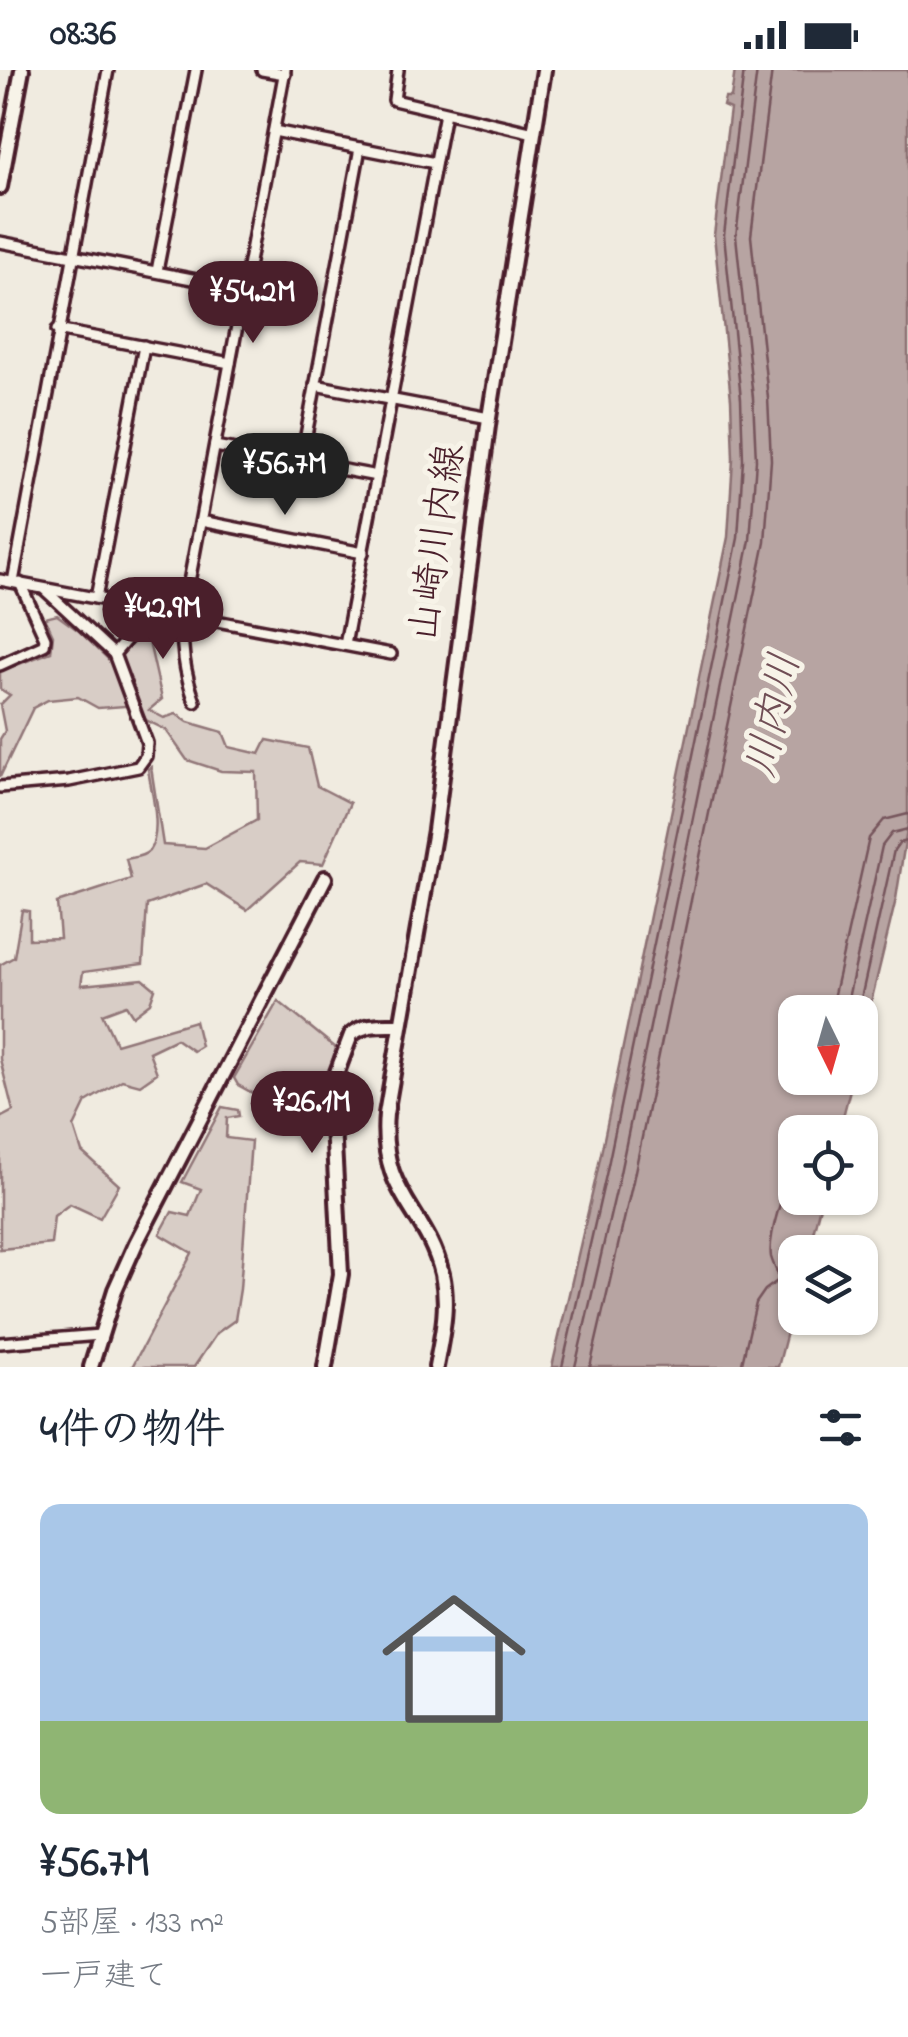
<!DOCTYPE html>
<html lang="ja">
<head>
<meta charset="utf-8">
<style>
	:root { --surface:#fff; --page:#f2f2f3; --text:#1f2937; --muted:#747a83; --line:#e0e1e3; --accent:#4a1f2b }
	body { margin:0; font-family:"Indie Flower","Klee One",sans-serif; background:var(--page); color:var(--text); height:100vh; display:flex; flex-direction:column; font-size:38px; white-space:nowrap }
	* { box-sizing:border-box; margin:0 }
	p { font-size:32px; color:var(--muted) }
	.icon { flex:none; width:55px; height:55px; fill:none; stroke:currentColor; stroke-width:2; stroke-linecap:round; stroke-linejoin:round }
	.map { position:relative; height:1297px; overflow:hidden }
	.panel { display:flex; flex-direction:column; background:var(--surface); flex:1 }
	.panel>* { flex:none }
	.needle { width:65px; rotate:175deg }
	.buttons { position:absolute; left:778px; top:925px; display:grid; gap:20px }
	.buttons a { display:grid; place-items:center; width:100px; height:100px; border-radius:20px; background:var(--surface); box-shadow:0 2px 8px #0004; font-size:50px }
	.price { position:absolute; translate:-50% -85px; padding:0 22px; border-radius:35px; background:var(--accent); color:#fff; font-size:32px; line-height:65px; filter:drop-shadow(0 2px 5px #0008) }
	.price::after { content:''; position:absolute; left:50%; top:60px; width:30px; height:22px; margin-left:-15px; background:inherit; clip-path:polygon(0 0,100% 0,50% 100%) }
	.price.on { background:#222; color:#fff }
	ul { padding:0; list-style:none }
	li { display:grid; align-content:center; gap:20px; height:530px; padding:0 40px }
	li+li { border-top:2px solid var(--line) }
	li span { display:grid; place-items:center; height:310px; border-radius:20px; color:#555 }
	li>.icon { margin-inline-start:auto }
	span .icon { width:180px; height:180px; fill:#fffc; stroke-width:1 }
	li b { font-size:42px }
	h2 { display:flex; justify-content:space-between; align-items:center; height:120px; padding:0 40px; font-size:42px }
	.status { display:flex; justify-content:space-between; align-items:center; height:70px; padding:0 50px; background:var(--surface); direction:ltr }
	.status svg { height:28px; fill:currentColor }
	.map>svg:first-child { display:block }
	.green { fill:#d8cdc6; stroke:#917678; stroke-width:2.5 }
	.water { fill:#b7a4a2; stroke:#8b6f72; stroke-width:2.5 }
	.lines { fill:none; stroke-linecap:round; stroke-linejoin:round }
	.shore { stroke:#76545b; stroke-width:2.5 }
	.street-casing { stroke:#4a1f2b; stroke-width:16 }
	.secondary-casing { stroke:#4a1f2b; stroke-width:20 }
	.street { stroke:#f7f3e8; stroke-width:9 }
	.secondary { stroke:#f7f3e8; stroke-width:12 }
	.labels { text-anchor:middle; dominant-baseline:central; stroke-width:10; stroke-linejoin:round; paint-order:stroke }
	.street-label { font-size:40px; fill:#4a1f2b; stroke:#f7f3e8 }
	.water-label { font-size:42px; font-style:italic; fill:#704e55; stroke:#f7f3e8 }
</style>
</head>
<body>
<div class="status"><b>08:36</b><svg viewBox="0 0 49 12"><path d="M0 12V9h3v3zM5 12V6h3v6zM10 12V3h3v9zM15 12V0h3v12zM26 1h20v11H26zM47 4h2v5h-2z"/></svg></div>
<div class="map">
<svg width="908" height="1297" viewBox="0 0 908 1297">
	<rect width="100%" height="100%" fill="#f0ebe0"/>
	<filter id="ink" filterUnits="userSpaceOnUse"><feTurbulence type="fractalNoise" baseFrequency=".01" numOctaves="2"/><feDisplacementMap in="SourceGraphic" scale="20" xChannelSelector="R" yChannelSelector="G"/><feConvolveMatrix kernelMatrix="1 2 1 2 8 2 1 2 1" color-interpolation-filters="sRGB"/></filter>
	<g filter="url(#ink)">
		<!-- green -->
		<g class="green">
			<path d="M 57,545 L 79,561 L 109,590 L 147,563 L 162,629 L 149,640 L 164,648 L 176,644 L 188,652 L 223,662 L 229,677 L 260,684 L 267,670 L 308,678 L 317,716 L 350,733 L 323,794 L 300,792 L 247,840 L 206,814 L 147,835 L 143,894 L 83,902 L 81,915 L 143,909 L 155,919 L 150,933 L 133,946 L 126,935 L 102,944 L 116,974 L 195,951 L 201,976 L 193,981 L 176,969 L 149,982 L 157,1003 L 140,1015 L 122,1010 L 86,1032 L 74,1057 L 82,1082 L 119,1115 L 100,1148 L 70,1134 L 54,1146 L 51,1174 L 0,1179 L 0,1048 L 13,1041 L 0,989 L 0,895 L 14,887 L 22,840 L 29,841 L 29,869 L 60,868 L 57,833 L 131,809 L 126,789 C 134,787 143,787 149,781 C 163,762 151,721 148,699 L 151,697 L 163,775 L 205,778 L 257,750 L 256,702 L 221,701 L 187,690 L 166,660 L 146,650 L 138,635 L 98,638 L 78,627 L 48,630 L 33,638 L 0,707 L 0,669 L 5,661 L 0,635 L 10,625 L 0,619 L 0,601 L 51,582 L 53,565 L 45,548 Z"/>
			<polygon points="278,931 336,978 325,1018 323,1048 290,1044 238,1015 234,1008"/>
			<polygon points="222,1037 238,1040 239,1046 227,1048 226,1068 251,1071 240,1219 235,1250 217,1263 194,1297 132,1297 192,1183 160,1164 172,1142 190,1146 201,1119 182,1112"/>
		</g>
		<!-- water -->
		<polygon class="water" points="735,0 908,0 908,753 896,829 860,978 860,942 795,942 795,1008 853,1008 839,1062 795,1062 795,1128 822,1128 808,1182 795,1182 795,1231 778,1297 552,1297 597,1103 728,467 733,389 731,329 714,165 730,39 723,36 725,28 731,28"/>
		<g class="lines">
			<!-- shore -->
			<g class="shore">
				<polyline points="830,942 869,768 884,750 908,744"/>
				<polyline points="845,942 882,776 892,763 908,759"/>
				<polyline points="858,942 894,780 899,773 908,771"/>
				<polyline points="562,1297 606,1105 738,468 743,390 741,329 724,165 744,0"/>
				<polyline points="575,1297 619,1108 750,470 756,390 753,328 736,166 757,0"/>
				<polyline points="590,1297 633,1111 765,472 771,390 768,328 751,166 772,0"/>
				<path d="M 741,1297 L 756,1233 L 765,1220 L 780,1209 C 777,1202 773,1194 771,1187 C 768,1167 783,1117 795,1102"/>
			</g>
			<!-- street casing -->
			<g class="street-casing">
				<g id="street">
					<polyline points="262,0 285,4"/>
					<polyline points="398,0 394,30 534,63"/>
					<polyline points="274,61 435,93"/>
					<polyline points="0,172 244,219"/>
					<polyline points="157,201 196,0"/>
					<polyline points="57,260 230,293"/>
					<polyline points="315,315 489,348"/>
					<polyline points="215,376 377,406"/>
					<polyline points="301,392 360,78"/>
					<polyline points="201,451 363,483"/>
					<polyline points="0,510 391,584"/>
					<polyline points="13,512 108,0"/>
					<polyline points="45,520 114,584"/>
					<polyline points="96,528 144,276"/>
					<polyline points="345,575 445,43"/>
					<polyline points="0,595 44,575 45,568 20,513"/>
					<path d="M 195,632 C 184,601 181,577 183,544 L 285,0"/>
					<polyline points="0,717 69,711 138,697 146,686 147,673 114,584 132,563"/>
					<polyline points="0,1273 100,1265"/>
				</g>
			</g>
			<!-- secondary casing -->
			<g class="secondary-casing">
				<g id="secondary">
					<polyline points="0,117 22,0"/>
					<polyline points="91,1297 115,1220 136,1173 325,808"/>
					<path d="M 325,1297 L 341,1204 L 331,1018 L 351,965 C 365,953 382,955 399,955"/>
					<path d="M 436,1297 C 442,1265 449,1236 442,1204 C 426,1138 379,1125 386,1044 L 435,760 L 489,348 L 544,0"/>
				</g>
			</g>
			<!-- street -->
			<use href="#street" class="street"/>
			<!-- secondary -->
			<use href="#secondary" class="secondary"/>
		</g>
	</g>
	<g class="labels">
		<!-- street labels -->
		<g class="street-label">
			<text transform="translate(439 473) rotate(-82)">山崎川内線</text>
		</g>
		<!-- water labels -->
		<g class="water-label">
			<text transform="translate(775 646) rotate(-78)">川内川</text>
		</g>
	</g>
</svg>
<div class="buttons">
<a><svg class="needle" viewBox="-14 -14 28 28"><path d="M0-13l5 13h-10z" fill="#e53935"/><path d="M0 13l5-13h-10z" fill="#747a83"/></svg></a>
<a><svg class="icon" aria-label="locate" viewBox="0 0 24 24"><circle cx="12" cy="12" r="6"/><path d="M12 2v4M12 18v4M2 12h4M18 12h4"/></svg></a>
<a><svg class="icon" aria-label="layers" viewBox="0 0 24 24"><path d="M12 4l9 5-9 5-9-5zM3 14l9 5 9-5"/></svg></a>
</div>
<b class="price" style="left:253px;top:276px">¥54.2M</b>
<b class="price on" style="left:285px;top:448px">¥56.7M</b>
<b class="price" style="left:163px;top:592px">¥42.9M</b>
<b class="price" style="left:312px;top:1086px">¥26.1M</b>
</div>
<section class="panel">
<h2>4件の物件<svg class="icon" aria-label="filters" viewBox="0 0 24 24"><path d="M4 7h16M4 17h16"/><circle cx="9" cy="7" r="2"/><circle cx="15" cy="17" r="2"/></svg></h2>
<ul>
<li><span style="background:linear-gradient(#a9c7e8 70%,#8fb573 0)"><svg class="icon" aria-label="home" viewBox="0 0 24 24"><path d="M3 11l9-7 9 7M6 9v11h12V9"/></svg></span><div><b>¥56.7M</b><p>5部屋 · 133 m²</p><p>一戸建て</p></div></li>
</ul>
</section>
</body>
</html>
